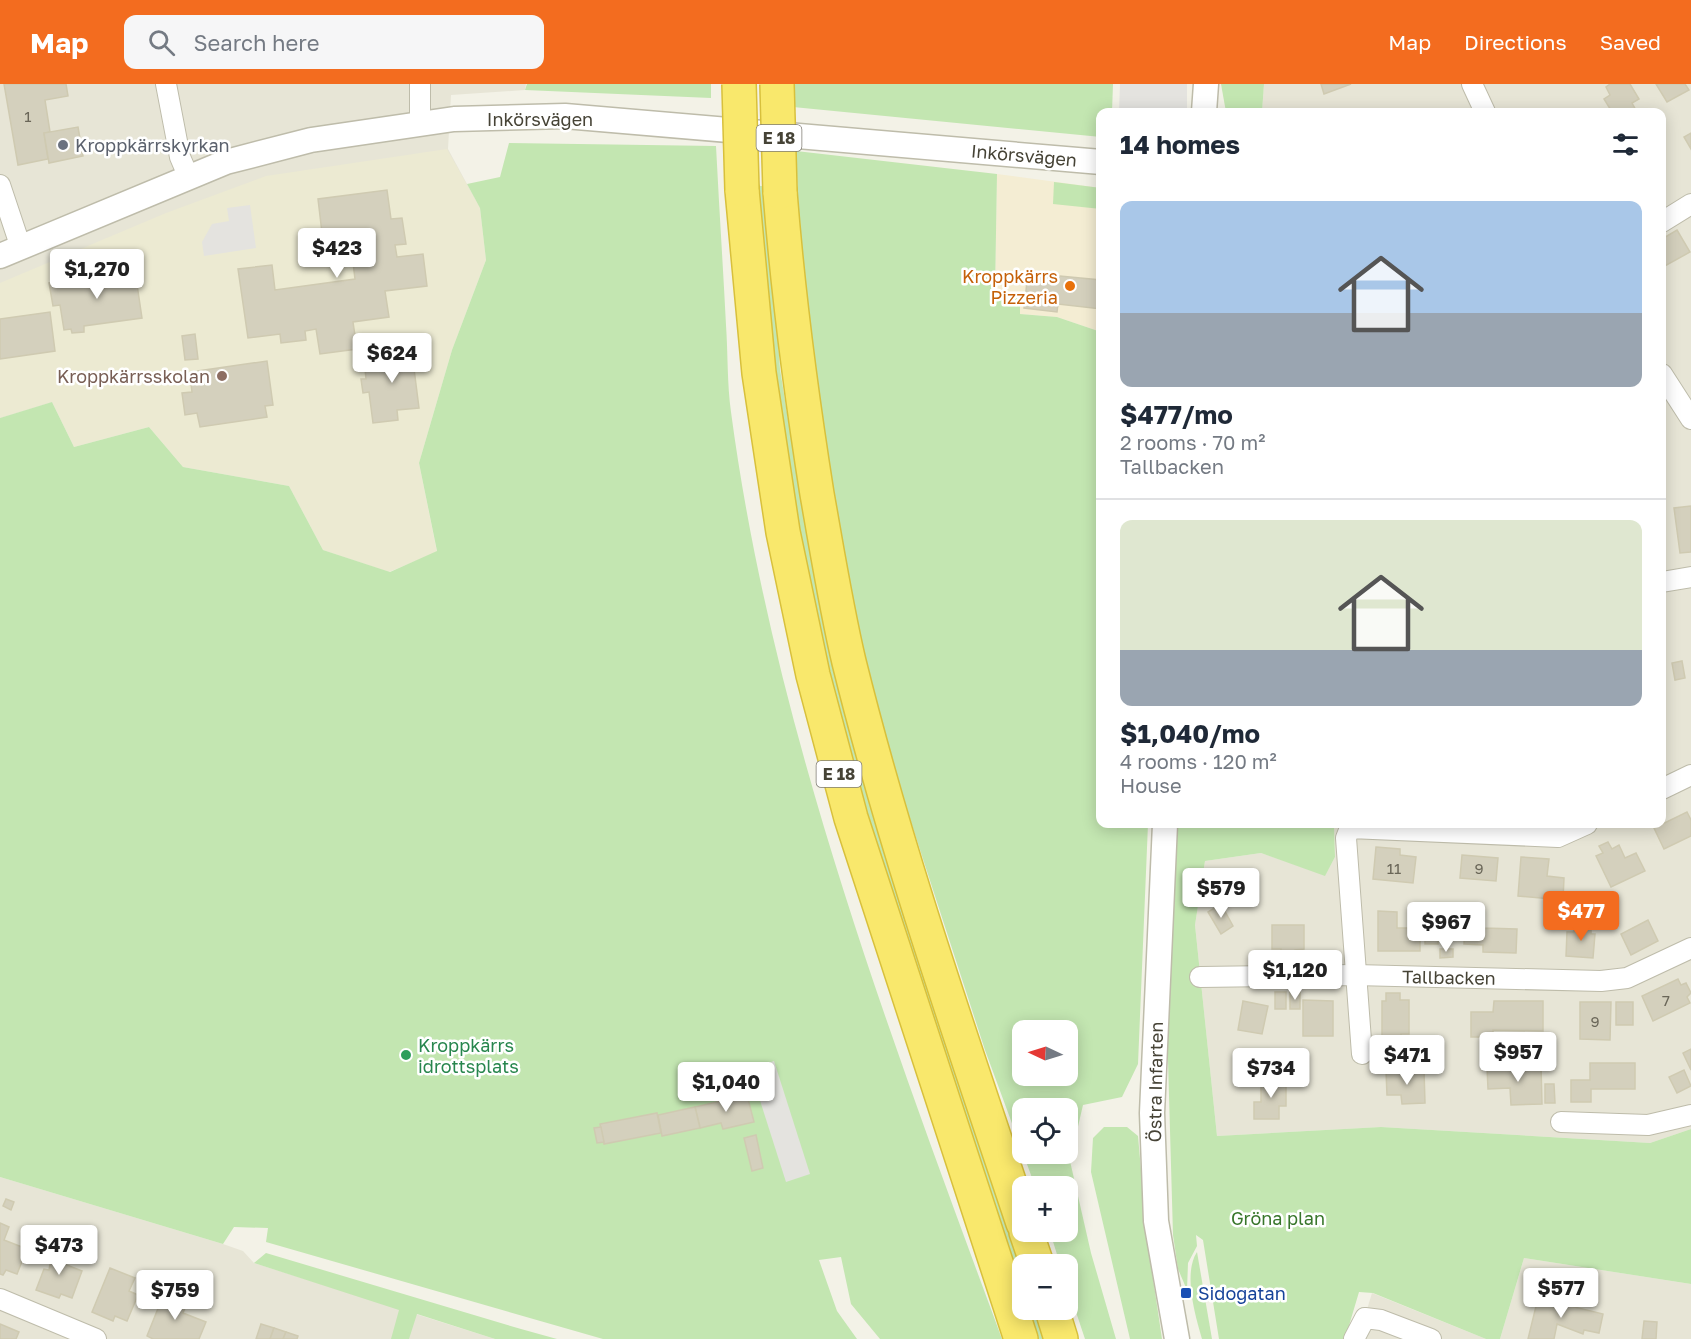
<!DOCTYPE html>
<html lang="en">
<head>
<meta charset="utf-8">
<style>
	:root { --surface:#fff; --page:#f6f6f7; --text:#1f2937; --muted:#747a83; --line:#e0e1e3; --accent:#f36c1f }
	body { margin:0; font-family:"Golos Text",sans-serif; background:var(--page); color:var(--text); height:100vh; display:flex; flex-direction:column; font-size:22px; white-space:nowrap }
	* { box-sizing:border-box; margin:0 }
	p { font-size:20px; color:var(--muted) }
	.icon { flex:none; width:33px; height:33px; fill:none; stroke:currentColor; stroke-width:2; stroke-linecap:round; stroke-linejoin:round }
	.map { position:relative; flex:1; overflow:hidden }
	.panel { position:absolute; left:1096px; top:24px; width:570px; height:720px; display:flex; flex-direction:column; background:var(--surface); border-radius:12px; box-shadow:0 3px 15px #0003 }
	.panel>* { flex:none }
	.needle { width:39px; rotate:274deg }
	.fabs { position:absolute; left:1012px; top:936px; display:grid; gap:12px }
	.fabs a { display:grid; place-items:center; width:66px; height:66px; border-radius:12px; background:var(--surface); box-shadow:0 3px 15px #0003; font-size:30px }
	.price { position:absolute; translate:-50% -51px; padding:0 14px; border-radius:6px; background:#fff; color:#222; font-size:20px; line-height:39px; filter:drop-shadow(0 2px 3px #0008) }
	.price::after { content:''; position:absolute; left:50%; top:36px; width:18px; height:14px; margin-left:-9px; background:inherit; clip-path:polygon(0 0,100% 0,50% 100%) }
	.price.active { background:var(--accent); color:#fff }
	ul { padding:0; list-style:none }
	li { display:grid; align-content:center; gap:12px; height:318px; padding:0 24px }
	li+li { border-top:2px solid var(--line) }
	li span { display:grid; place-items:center; height:186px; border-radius:12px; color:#555 }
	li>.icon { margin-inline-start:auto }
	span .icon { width:108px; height:108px; fill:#fffc; stroke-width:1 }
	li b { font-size:26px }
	h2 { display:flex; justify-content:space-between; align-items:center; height:72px; padding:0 24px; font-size:26px }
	header { display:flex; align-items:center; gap:36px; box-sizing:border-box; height:84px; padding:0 30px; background:var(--accent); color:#fff }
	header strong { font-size:28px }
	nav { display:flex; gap:33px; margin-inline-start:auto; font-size:21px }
	.search { width:420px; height:54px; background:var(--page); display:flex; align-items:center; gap:15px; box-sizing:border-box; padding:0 21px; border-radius:12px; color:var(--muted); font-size:22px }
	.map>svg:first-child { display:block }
	.residential { fill:#e7e5d6 }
	.commercial { fill:#f4edd3 }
	.education { fill:#ecead2 }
	.green { fill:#c3e6b1; fill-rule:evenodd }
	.parking { fill:#e4e3df }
	.building { fill:#d4d0bd; stroke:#cfcab1; stroke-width:1.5 }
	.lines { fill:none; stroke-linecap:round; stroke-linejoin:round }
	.minor-casing { stroke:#bebcaa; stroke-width:22 }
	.tertiary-casing { stroke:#bebcaa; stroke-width:27 }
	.motorway-casing { stroke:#d8c03c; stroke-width:36 }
	.minor { stroke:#fff; stroke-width:20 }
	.tertiary { stroke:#fff; stroke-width:24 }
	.motorway { stroke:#f9e86c; stroke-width:33 }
	.motorway-bridge-casing { stroke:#d8c03c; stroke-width:36; stroke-linecap:butt }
	.motorway-bridge { stroke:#f9e86c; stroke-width:33 }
	.worship-dot { fill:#6b7280; stroke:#fff; stroke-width:2 }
	.food-dot { fill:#e8710a; stroke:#fff; stroke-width:2 }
	.education-dot { fill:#8d6e63; stroke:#fff; stroke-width:2 }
	.leisure-dot { fill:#2e9e5b; stroke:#fff; stroke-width:2 }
	.transit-dot { fill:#1a4fb4; stroke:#fff; stroke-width:2 }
	.labels { text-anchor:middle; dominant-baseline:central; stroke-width:5; stroke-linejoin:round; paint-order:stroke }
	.number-label { font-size:15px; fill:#6a6658 }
	.shield { fill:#fff; stroke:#7e7b72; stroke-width:1.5 }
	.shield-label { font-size:16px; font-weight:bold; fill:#464336 }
	.street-label { font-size:18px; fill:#464336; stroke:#fff }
	.worship-label { font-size:18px; fill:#5b616d; stroke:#fff; text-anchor:start }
	.food-label { font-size:18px; fill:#c56008; stroke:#fff; text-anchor:end }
	.education-label { font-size:18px; fill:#785e54; stroke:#fff; text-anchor:end }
	.leisure-label { font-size:18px; fill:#27864d; stroke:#fff; text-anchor:start }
	.park-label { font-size:18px; fill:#38762b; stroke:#fff }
	.transit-label { font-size:18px; fill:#164399; stroke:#fff; text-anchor:start }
</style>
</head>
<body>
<header>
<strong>Map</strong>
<div class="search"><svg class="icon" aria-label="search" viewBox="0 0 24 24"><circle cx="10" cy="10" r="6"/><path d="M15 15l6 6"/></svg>Search here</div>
<nav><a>Map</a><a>Directions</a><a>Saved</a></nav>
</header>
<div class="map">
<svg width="1691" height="1255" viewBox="0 0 1691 1255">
	<rect width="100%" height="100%" fill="#f3f2e7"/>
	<!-- residential -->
	<g class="residential">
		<polygon points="0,0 526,0 525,6 451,11 448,65 480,124 52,318 0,334"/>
		<polygon points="1264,0 1691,0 1691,1045 1650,1059 1381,1043 1217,1052 1195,841 1205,777 1261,769 1325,791 1335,773 1334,740 1662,740 1662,28 1262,28"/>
		<polygon points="0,1093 223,1160 243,1167 254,1179 495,1255 0,1255"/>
		<polygon points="1524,1174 1691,1200 1691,1255 1500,1255"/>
		<polygon points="1372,1209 1486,1255 1358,1255"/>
	</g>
	<!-- commercial -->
	<polygon class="commercial" points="997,90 1101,104 1101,248 1057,233 1020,230 995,209"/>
	<!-- education -->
	<polygon class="education" points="447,65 480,124 486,176 452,266 419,379 437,468 389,488 323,466 289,402 183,383 149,343 74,363 52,318 0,334 0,199 166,129 266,92"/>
	<!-- green -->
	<g class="green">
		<polygon points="527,0 711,0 711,14 525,6"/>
		<polygon points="792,0 1113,0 1112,28 1101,28 1101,53 793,23"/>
		<polygon points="1221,0 1264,0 1262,28 1226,28"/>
		<path d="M 509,59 L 716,62 C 719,122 723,182 726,241 C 728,270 727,300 731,328 C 773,644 892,957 1002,1255 L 880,1255 L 851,1220 L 841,1173 L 819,1176 L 837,1227 L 857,1255 L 603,1255 L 266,1158 L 268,1144 L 234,1143 L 223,1160 L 0,1093 L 0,334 L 52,318 L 74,363 L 149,343 L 183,383 L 289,402 L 323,466 L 390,488 L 437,467 L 419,379 L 452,266 L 486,176 L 480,124 L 467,100 L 500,93 Z"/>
		<path d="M 796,67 L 997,90 L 995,209 L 1020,211 L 1020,230 L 1057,233 L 1101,248 L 1101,740 L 1148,740 L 1138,980 L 1122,1013 L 1083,1021 L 1070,1077 L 1091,1169 L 1116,1255 L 1085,1255 L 1068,1204 L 1068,1180 L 1060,1180 L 1050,1148 L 1068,1148 L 1068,1102 L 1035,1102 L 985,966 L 861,584 L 803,236 ZM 1023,946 L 1068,946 L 1068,992 L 1023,992 ZM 1023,1024 L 1068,1024 L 1068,1070 L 1023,1070 Z"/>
		<polygon points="1054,98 1101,104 1101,125 1053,120"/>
		<polygon points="755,101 767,103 780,285 802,423 829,561 1023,1182 1023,1217 869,752 794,457 763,226"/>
		<polygon points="1175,740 1334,740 1335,773 1325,792 1261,769 1205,777 1195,841 1217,1052 1381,1043 1650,1059 1691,1045 1691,1200 1524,1174 1500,1255 1486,1255 1373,1209 1359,1208 1345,1255 1219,1255 1203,1156 1196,1151 1197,1162 1188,1179 1187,1206 1178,1185 1173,1151 1167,942"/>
		<polygon points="1104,1043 1127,1043 1138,1052 1147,1154 1162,1255 1130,1255 1091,1088 1093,1054"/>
		<path d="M 1197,1168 L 1212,1255 L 1202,1255 C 1195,1231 1183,1189 1197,1168 Z"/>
		<polygon points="266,1169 521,1245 557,1255 495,1255 417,1230 409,1255 391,1255 399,1226 254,1179"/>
		<polygon points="1026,1226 1037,1226 1047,1255 1035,1255"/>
	</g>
	<!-- parking -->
	<g class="parking">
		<polygon points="1120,0 1187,0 1187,28 1119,28"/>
		<polygon points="250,121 256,164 204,172 202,158 212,140 229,137 227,124"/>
		<polygon points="774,977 810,1090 786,1098 750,985"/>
	</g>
	<!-- building -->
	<g class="building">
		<polygon points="4,0 66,0 68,12 45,16 50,48 44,49 48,75 18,81"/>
		<polygon points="1321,0 1351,0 1324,10"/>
		<polygon points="1610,0 1630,0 1639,15 1632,19 1637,28 1612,28 1604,15 1610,11 1606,3"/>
		<polygon points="1656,0 1685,0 1689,6 1667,18"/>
		<polygon points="78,43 83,72 49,79 44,49"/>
		<polygon points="1691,49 1691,65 1684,53"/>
		<polygon points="387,106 391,135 402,134 406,160 395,161 397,173 423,170 427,202 385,207 389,233 353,238 357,265 320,270 316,245 305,247 306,256 281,259 280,250 248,254 238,185 272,181 275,206 355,195 349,146 322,149 318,115"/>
		<polygon points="1677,146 1690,168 1663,183 1662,155"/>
		<polygon points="135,187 142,234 84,242 84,248 72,249 71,245 64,246 60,221 53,222 49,199"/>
		<polygon points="1028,189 1101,196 1101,225 1058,220 1057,228 1024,224"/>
		<polygon points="50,228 55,267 0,275 0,235"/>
		<polygon points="195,250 198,275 185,276 182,252"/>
		<polygon points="411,261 419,324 397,326 398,336 373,339 369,308 363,309 361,295 366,295 365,285 377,283 376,277 383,276 382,264"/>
		<polygon points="267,277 273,321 265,322 267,333 200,343 197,329 185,331 182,309 192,308 191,300 200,299 198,287"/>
		<polygon points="1691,422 1691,468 1680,469 1674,424"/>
		<polygon points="1682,577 1685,594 1675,596 1672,579"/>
		<polygon points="1687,728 1691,736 1691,752 1664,765 1654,744"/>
		<polygon points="1608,758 1612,765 1619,761 1625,774 1636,769 1645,787 1611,803 1596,772 1603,769 1599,762"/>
		<polygon points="1376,763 1400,765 1400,771 1416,773 1413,799 1373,795"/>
		<polygon points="1462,771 1498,774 1496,797 1460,794"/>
		<polygon points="1521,773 1549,775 1547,792 1564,794 1563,816 1518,812"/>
		<polygon points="1221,820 1233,842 1221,850 1208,828"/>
		<polygon points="1378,827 1397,828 1397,844 1420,844 1420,867 1378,867"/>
		<polygon points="1648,836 1658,857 1631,871 1621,850"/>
		<rect x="1425" y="837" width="13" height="23"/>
		<polygon points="1465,837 1484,837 1484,844 1517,845 1516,869 1483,868 1483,861 1464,860"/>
		<polygon points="1575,839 1591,840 1591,850 1595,850 1593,874 1566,872 1567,848 1574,848"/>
		<polygon points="1272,841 1304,841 1304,865 1295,866 1295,870 1281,871 1281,865 1272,865"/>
		<polygon points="1440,865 1453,865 1453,873 1440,874"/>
		<polygon points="1678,895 1681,901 1686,899 1691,909 1687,913 1690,919 1653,937 1642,912"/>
		<rect x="1275" y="908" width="11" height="17"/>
		<rect x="1290" y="908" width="10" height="17"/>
		<polygon points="1386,909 1400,909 1400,916 1409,916 1409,950 1401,950 1401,961 1382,961 1382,917 1386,917"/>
		<polygon points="1303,916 1333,917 1333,952 1303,952"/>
		<polygon points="1243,917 1268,922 1262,950 1238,946"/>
		<polygon points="1494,917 1543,917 1543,947 1493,946 1493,953 1471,953 1471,928 1493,928"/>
		<polygon points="1580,918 1611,918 1610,956 1580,955"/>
		<rect x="1616" y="918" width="17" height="23"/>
		<polygon points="1691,965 1691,986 1683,969"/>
		<polygon points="1590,979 1635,979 1635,1005 1591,1005 1591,1018 1571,1018 1571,996 1590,996"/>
		<polygon points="1541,981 1542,1020 1511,1021 1510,1004 1488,1005 1487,983"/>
		<polygon points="1424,986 1425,1019 1402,1020 1401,1011 1387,1011 1386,987"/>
		<polygon points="1684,986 1691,1002 1677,1009 1669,993"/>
		<polygon points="1261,994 1286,994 1286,1022 1279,1022 1279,1035 1254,1035 1254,1018 1261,1018"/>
		<polygon points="1545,1000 1554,1000 1555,1019 1545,1019"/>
		<polygon points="747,1011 754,1038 723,1045 721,1039 700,1044 695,1023"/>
		<polygon points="695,1023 700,1044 662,1052 658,1031"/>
		<polygon points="657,1029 661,1049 604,1060 600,1040"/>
		<polygon points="601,1043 604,1058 597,1059 594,1044"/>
		<polygon points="756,1051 763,1084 752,1087 744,1054"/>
		<polygon points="6,1115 14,1118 11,1126 3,1122"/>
		<polygon points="0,1139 9,1143 4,1156 27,1165 17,1190 6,1186 3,1191 0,1190"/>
		<polygon points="54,1160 70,1166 64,1180 82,1187 72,1214 61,1210 59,1214 36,1206 44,1185 49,1186"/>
		<polygon points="110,1184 135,1194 129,1207 138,1211 127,1237 115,1232 113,1237 92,1228"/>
		<polygon points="198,1192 210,1196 206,1206 194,1201"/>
		<polygon points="165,1207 188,1217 183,1229 206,1238 199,1255 153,1255 147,1252"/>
		<polygon points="1539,1210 1563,1216 1562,1220 1603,1230 1599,1249 1584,1246 1583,1250 1557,1240 1554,1255 1528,1255"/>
		<polygon points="1644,1237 1657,1238 1656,1255 1642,1255"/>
		<polygon points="0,1240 19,1248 16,1255 0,1255"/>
		<polygon points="261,1240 274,1244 270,1255 256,1255"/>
		<polygon points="274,1244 286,1248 283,1255 270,1255"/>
		<polygon points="286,1248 298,1252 297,1255 283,1255"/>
	</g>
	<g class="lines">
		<!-- minor casing -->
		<g class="minor-casing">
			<g id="minor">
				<polyline points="166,0 180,73 189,94"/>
				<polyline points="1472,0 1485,28"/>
				<polyline points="420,39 420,0"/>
				<polyline points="0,101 21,164"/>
				<polyline points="1662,138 1691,120"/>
				<polyline points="1662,290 1691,335"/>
				<polyline points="1662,498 1691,493"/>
				<polyline points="1662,705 1691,691"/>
				<polyline points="1200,893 1355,891 1601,897 1627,894 1691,864"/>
				<polyline points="1362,970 1346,754 1350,744 1558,753 1587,740"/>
				<polyline points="1561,1038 1648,1041 1691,1031"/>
				<polyline points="0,1215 96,1255"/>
				<polyline points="1354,1255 1365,1234 1381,1236 1431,1255"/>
			</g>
		</g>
		<!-- tertiary casing -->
		<g class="tertiary-casing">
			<g id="tertiary">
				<polyline points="1204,28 1206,0"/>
				<polyline points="0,172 226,78 311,56 454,35 565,32 1101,78"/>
				<polyline points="1165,740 1152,1029 1156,1137 1177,1255"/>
			</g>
		</g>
		<!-- motorway casing -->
		<g class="motorway-casing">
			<g id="motorway">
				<polyline points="742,106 759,289 783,448 813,591 851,734 1021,1255"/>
				<path d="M 780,108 C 788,210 801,309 817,410 C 827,466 836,523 849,578 C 896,768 961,953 1023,1139"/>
				<polyline points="1026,1148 1037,1180"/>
				<polyline points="1052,1226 1061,1255"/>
			</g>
		</g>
		<!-- minor -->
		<use href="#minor" class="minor"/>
		<!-- tertiary -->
		<use href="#tertiary" class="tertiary"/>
		<!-- motorway -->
		<use href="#motorway" class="motorway"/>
		<!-- motorway-bridge casing -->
		<g class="motorway-bridge-casing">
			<g id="motorway-bridge">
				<polyline points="739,0 742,106"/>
				<polyline points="777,0 780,108"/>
			</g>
		</g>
		<!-- motorway-bridge -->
		<use href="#motorway-bridge" class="motorway-bridge"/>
	</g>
	<!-- markers -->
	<circle class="worship-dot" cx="63" cy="61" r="6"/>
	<circle class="food-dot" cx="1070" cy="202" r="6"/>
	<circle class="education-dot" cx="222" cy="292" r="6"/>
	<circle class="leisure-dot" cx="406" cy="971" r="6"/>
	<rect class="transit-dot" x="1180" y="1203" width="12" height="12" rx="3"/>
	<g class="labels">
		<!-- number labels -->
		<g class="number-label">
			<text x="28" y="32">1</text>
			<text x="1394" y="784">11</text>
			<text x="1479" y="784">9</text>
			<text x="1666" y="916">7</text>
			<text x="1595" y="937">9</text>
		</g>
		<!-- shield labels -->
		<g class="shield">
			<rect x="756.5" y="41" width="45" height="26" rx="4.5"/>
			<rect x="816.5" y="677" width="45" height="26" rx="4.5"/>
		</g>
		<g class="shield-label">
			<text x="779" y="54">E 18</text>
			<text x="839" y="690">E 18</text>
		</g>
		<!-- street labels -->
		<g class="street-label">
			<text x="540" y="35">Inkörsvägen</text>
			<text transform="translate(1024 71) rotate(5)">Inkörsvägen</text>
			<text transform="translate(1449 893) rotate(1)">Tallbacken</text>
			<text transform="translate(1155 998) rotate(-89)">Östra Infarten</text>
		</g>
		<!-- worship labels -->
		<g class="worship-label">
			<text x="75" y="61">Kroppkärrskyrkan</text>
		</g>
		<!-- food labels -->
		<g class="food-label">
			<text x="1058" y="192">Kroppkärrs<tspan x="1058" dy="21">Pizzeria</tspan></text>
		</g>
		<!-- education labels -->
		<g class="education-label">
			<text x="210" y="292">Kroppkärrsskolan</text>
		</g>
		<!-- leisure labels -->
		<g class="leisure-label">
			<text x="418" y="961">Kroppkärrs<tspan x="418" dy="21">idrottsplats</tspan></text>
		</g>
		<!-- park labels -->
		<g class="park-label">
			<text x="1278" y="1134">Gröna plan</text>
		</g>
		<!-- transit labels -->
		<g class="transit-label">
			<text x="1198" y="1209">Sidogatan</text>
		</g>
	</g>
</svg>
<div class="fabs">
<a><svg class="needle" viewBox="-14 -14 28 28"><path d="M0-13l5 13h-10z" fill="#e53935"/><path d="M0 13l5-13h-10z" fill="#747a83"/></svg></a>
<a><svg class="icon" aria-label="locate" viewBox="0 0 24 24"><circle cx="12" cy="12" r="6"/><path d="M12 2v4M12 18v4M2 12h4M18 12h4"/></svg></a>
<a>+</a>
<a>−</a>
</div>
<b class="price" style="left:337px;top:195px">$423</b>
<b class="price" style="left:97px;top:216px">$1,270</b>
<b class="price" style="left:392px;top:300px">$624</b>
<b class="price" style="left:1221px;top:835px">$579</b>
<b class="price active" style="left:1581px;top:858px">$477</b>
<b class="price" style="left:1446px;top:869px">$967</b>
<b class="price" style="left:1295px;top:917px">$1,120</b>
<b class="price" style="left:1518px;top:999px">$957</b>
<b class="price" style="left:1407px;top:1002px">$471</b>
<b class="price" style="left:1271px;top:1015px">$734</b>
<b class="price" style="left:726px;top:1029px">$1,040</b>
<b class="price" style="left:59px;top:1192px">$473</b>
<b class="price" style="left:1561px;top:1235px">$577</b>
<b class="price" style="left:175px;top:1237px">$759</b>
<section class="panel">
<h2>14 homes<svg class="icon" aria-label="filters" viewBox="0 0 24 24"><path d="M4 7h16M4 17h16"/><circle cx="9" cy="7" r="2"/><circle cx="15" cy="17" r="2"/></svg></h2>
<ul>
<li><span style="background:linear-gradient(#a9c7e8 60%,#9aa5b1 0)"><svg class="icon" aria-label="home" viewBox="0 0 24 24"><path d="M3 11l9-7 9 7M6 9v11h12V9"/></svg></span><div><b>$477/mo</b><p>2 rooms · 70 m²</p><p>Tallbacken</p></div></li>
<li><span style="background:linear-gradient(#dfe7d0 70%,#9aa5b1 0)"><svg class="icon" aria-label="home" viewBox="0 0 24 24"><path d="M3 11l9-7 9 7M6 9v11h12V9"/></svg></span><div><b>$1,040/mo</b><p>4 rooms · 120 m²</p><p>House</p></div></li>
</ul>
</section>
</div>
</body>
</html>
